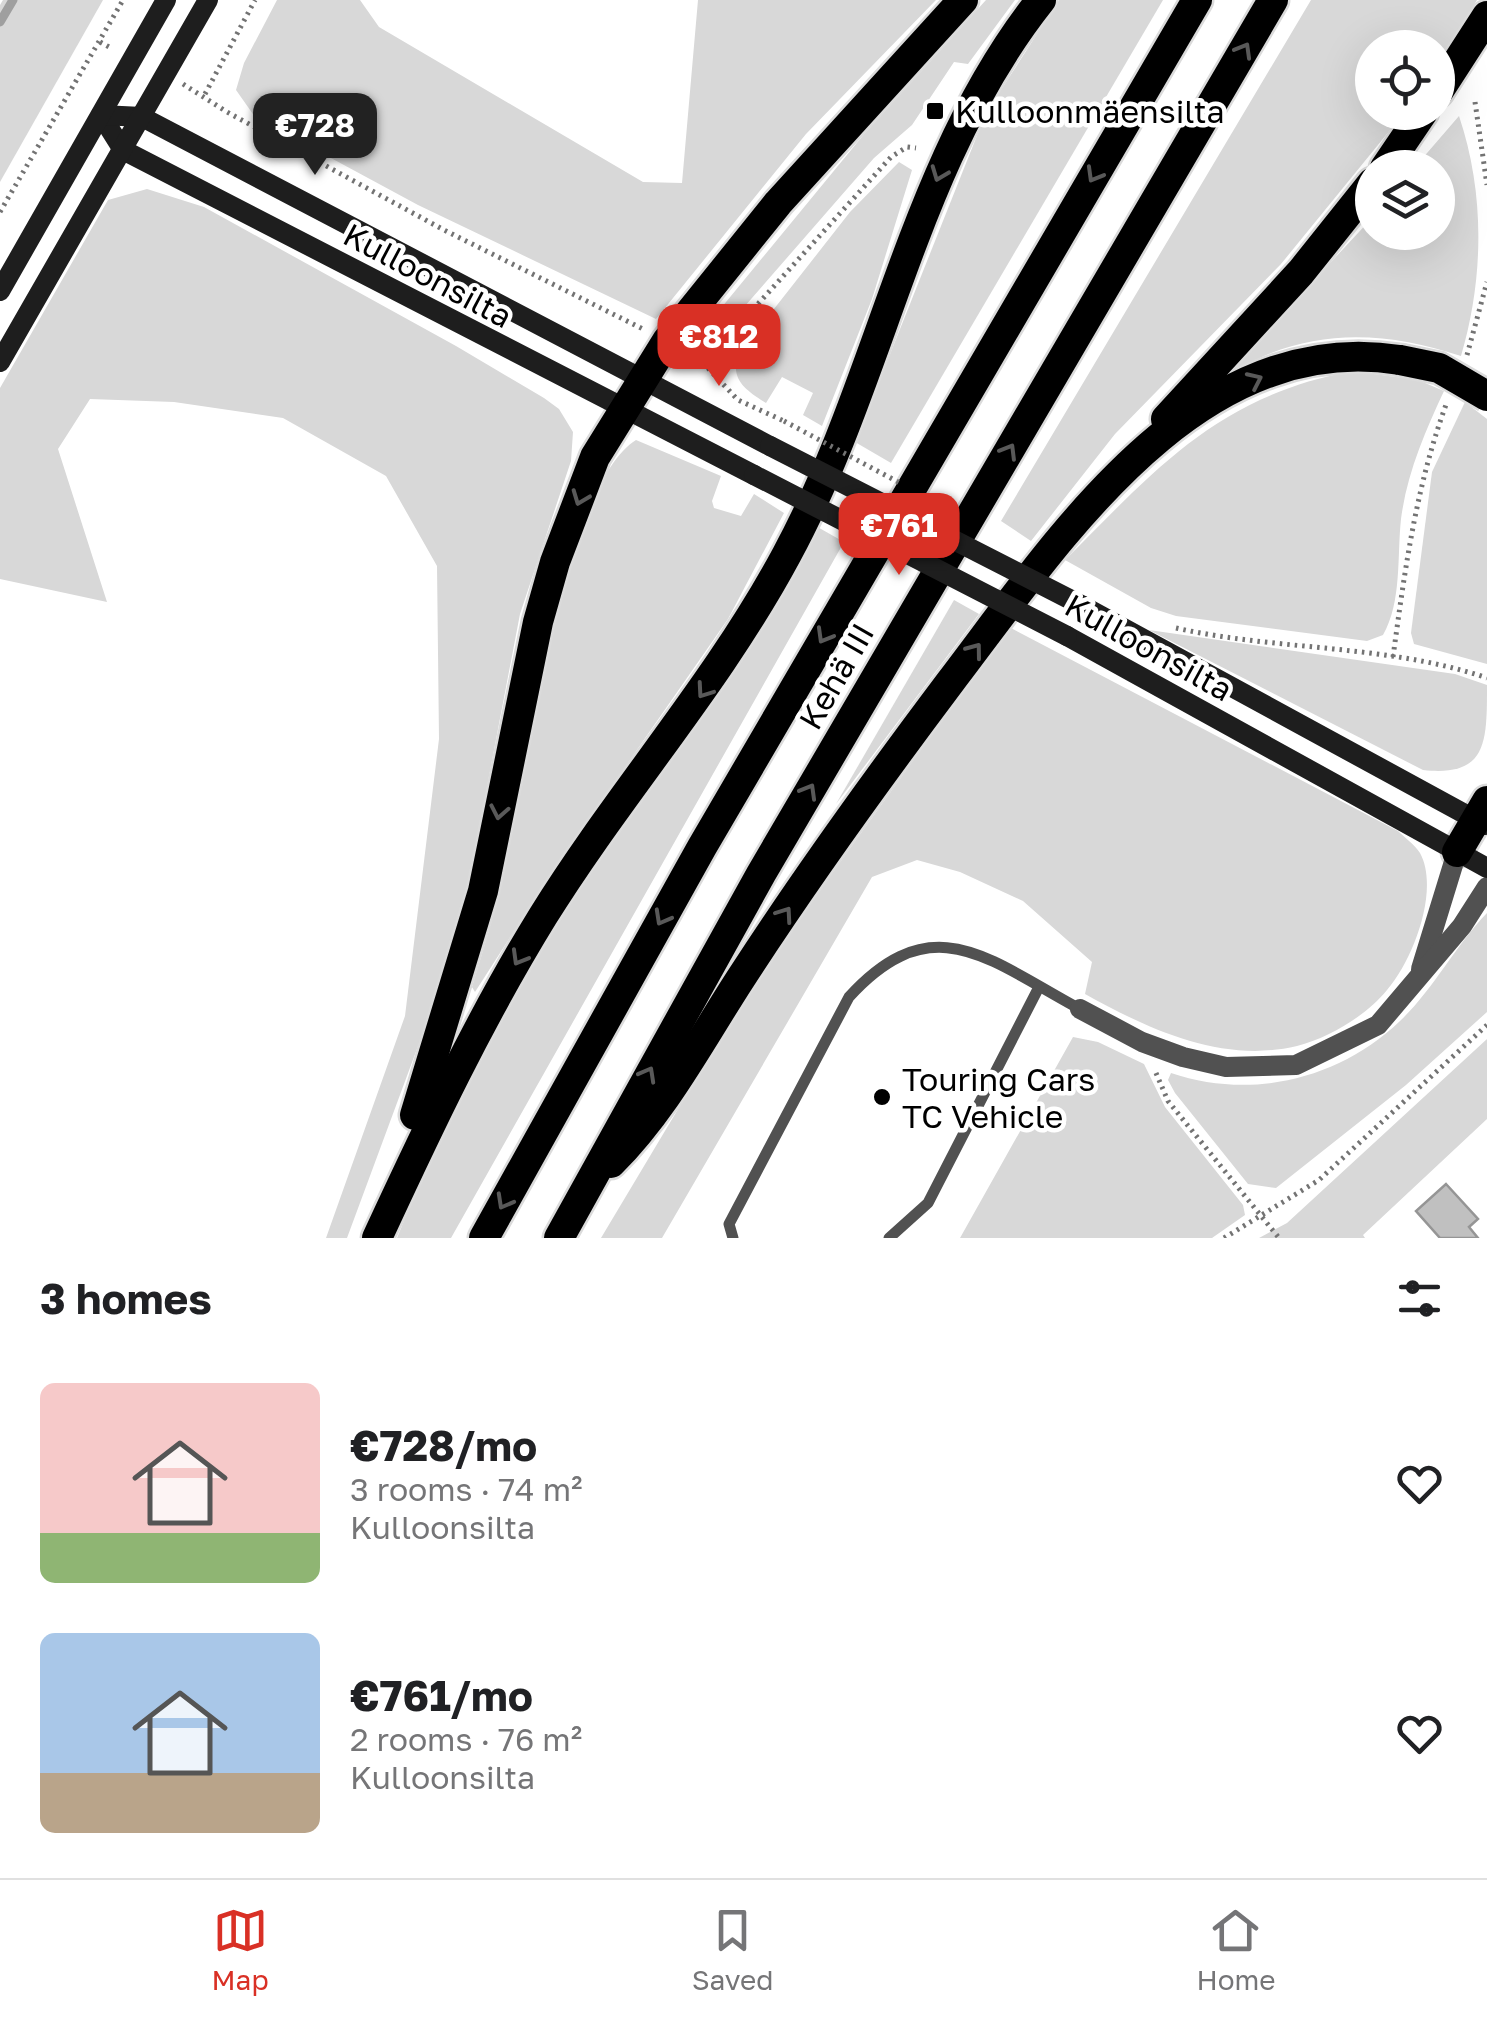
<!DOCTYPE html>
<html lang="en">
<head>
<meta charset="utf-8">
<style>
	:root { --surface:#fff; --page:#f6f6f6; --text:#202124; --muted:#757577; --line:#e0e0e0; --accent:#d93025 }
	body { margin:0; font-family:"Golos Text",sans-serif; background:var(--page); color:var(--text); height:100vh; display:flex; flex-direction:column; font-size:38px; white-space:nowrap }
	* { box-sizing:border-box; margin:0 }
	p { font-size:32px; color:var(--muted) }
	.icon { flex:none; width:55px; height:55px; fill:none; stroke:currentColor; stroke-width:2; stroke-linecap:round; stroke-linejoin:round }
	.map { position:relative; height:1238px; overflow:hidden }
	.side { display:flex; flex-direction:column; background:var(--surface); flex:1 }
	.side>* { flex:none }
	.controls { position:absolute; left:1355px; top:30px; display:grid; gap:20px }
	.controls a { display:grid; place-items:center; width:100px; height:100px; border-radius:50%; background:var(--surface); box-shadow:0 10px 40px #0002; font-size:50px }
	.price { position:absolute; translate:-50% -85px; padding:0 22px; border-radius:20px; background:var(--accent); color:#fff; font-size:32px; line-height:65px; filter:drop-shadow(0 2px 5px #0008) }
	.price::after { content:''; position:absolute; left:50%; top:60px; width:30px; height:22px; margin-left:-15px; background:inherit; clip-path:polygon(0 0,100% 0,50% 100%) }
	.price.selected { background:#222; color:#fff }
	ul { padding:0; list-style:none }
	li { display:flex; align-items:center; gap:30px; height:250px; padding:0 40px }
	li span { display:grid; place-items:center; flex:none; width:280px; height:200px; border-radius:15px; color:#555 }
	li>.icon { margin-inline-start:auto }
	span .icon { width:120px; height:120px; fill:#fffc; stroke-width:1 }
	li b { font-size:42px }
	h2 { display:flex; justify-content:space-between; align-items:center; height:120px; padding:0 40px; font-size:42px }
	.dock { display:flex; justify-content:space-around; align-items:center; height:140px; border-top:2px solid var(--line); background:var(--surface); font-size:28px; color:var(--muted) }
	.dock a { display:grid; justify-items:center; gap:5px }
	.dock .selected { color:var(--accent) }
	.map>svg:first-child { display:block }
	.green { fill:#d8d8d8 }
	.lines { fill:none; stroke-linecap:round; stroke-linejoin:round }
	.stream { stroke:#9f9f9f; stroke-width:9 }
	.building { fill:#c0c0c0; stroke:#959595; stroke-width:2.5 }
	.highway-casing { stroke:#dbdbdb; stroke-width:35 }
	.path { stroke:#737373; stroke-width:5; stroke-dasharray:2.5 5; stroke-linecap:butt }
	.lane { stroke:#515151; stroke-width:11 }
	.street { stroke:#515151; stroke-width:20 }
	.secondary { stroke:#1e1e1e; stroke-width:20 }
	.highway { stroke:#000; stroke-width:30 }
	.highway-bridge-casing { stroke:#dbdbdb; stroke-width:35; stroke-linecap:butt }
	.path-bridge { stroke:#737373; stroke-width:5; stroke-dasharray:2.5 5; stroke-linecap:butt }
	.secondary-bridge { stroke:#1e1e1e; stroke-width:20 }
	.highway-bridge { stroke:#000; stroke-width:30 }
	.oneway { stroke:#595959 }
	.poi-dot { fill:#000; stroke:#fff; stroke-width:4 }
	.labels { text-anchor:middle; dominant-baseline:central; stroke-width:9; stroke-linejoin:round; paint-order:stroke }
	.poi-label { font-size:32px; fill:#000; stroke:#fff; text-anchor:start }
	.street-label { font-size:32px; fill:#000; stroke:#fff }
</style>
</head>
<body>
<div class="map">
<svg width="1487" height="1238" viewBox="0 0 1487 1238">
	<rect width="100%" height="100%" fill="#fff"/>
	<!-- green -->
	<g class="green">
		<polygon points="3,0 103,0 0,182 0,5"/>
		<polygon points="277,0 360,0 379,27 643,182 682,183 698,0 936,0 806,134 656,319 418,205 255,117 236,90 244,63"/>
		<polygon points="986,0 1015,0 968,64 954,62 912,125 874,158 738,314 715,350 694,341 865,133"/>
		<polygon points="1059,0 1163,0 891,463 855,442 986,113"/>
		<polygon points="1311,0 1477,0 1438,65 1438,48 1372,48 1372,112 1404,113 1281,264 1115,434 1031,541 1001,521"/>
		<path d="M 1459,116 C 1485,193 1484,278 1461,356 C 1386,331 1312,327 1240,368 L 1235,365 L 1372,218 L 1372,232 L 1438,232 L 1438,168 L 1415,167 Z"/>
		<path d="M 899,162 L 912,170 L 872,299 L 822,426 L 803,415 L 813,393 L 782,377 L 766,403 C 746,390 730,380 738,355 L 850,212 Z"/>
		<polygon points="147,189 204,207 456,346 544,398 559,409 573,432 571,461 520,614 469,881 434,1003 347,1238 326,1238 405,1016 439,739 437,566 386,476 283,418 174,402 90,399 58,449 107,602 0,579 0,388 108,200"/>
		<path d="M 1352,371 L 1418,380 L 1444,391 C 1425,432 1407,473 1401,519 C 1397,556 1402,602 1383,635 L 1367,641 L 1176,616 L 1151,608 L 1065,560 C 1158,467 1217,397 1352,371 Z"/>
		<polygon points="1465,402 1487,419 1487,664 1414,644 1411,633 1432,472"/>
		<path d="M 636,440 L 721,476 L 712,501 L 714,508 L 741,516 L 754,494 L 784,513 L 728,619 L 552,872 L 475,992 L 472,987 C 483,950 495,913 503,875 C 523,785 561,487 636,440 Z"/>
		<path d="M 814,525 L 844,542 L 451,1238 L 397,1238 C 441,1128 492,1018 557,919 C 646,786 746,673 814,525 Z"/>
		<polygon points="954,600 979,614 836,804"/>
		<path d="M 1009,627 L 1398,831 C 1404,837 1415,845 1420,853 C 1440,890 1413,960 1387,990 C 1367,1015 1329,1038 1297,1046 C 1222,1064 1148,1029 1085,994 L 1092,962 L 1023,901 L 960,872 L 917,860 L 872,877 L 662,1238 L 601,1238 L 754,982 Z"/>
		<path d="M 1149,630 L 1455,674 L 1487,685 C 1487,743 1487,777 1423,770 Z"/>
		<path d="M 1487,913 L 1487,1012 L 1406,1085 L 1276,1188 L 1248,1184 L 1175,1093 L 1168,1080 L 1171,1073 C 1251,1100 1338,1080 1400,1021 C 1433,990 1455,946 1487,913 Z"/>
		<polygon points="1073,1037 1098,1042 1144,1064 1165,1107 1243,1205 1245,1215 1212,1238 960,1238"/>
		<polygon points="1487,1039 1487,1119 1363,1235 1365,1238 1259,1238 1287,1223"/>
	</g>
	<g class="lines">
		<!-- stream -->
		<polyline class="stream" points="0,22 13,0"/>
	</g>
	<!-- building -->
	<polygon class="building" points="1446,1184 1478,1219 1469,1227 1478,1238 1440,1238 1416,1211"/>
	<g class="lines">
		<!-- highway casing -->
		<g class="highway-casing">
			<g id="highway">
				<polyline points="1438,92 1487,16"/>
				<polyline points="1385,168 1423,112"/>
				<polyline points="1166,419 1301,272 1372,183"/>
				<polyline points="1457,852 1487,801"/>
				<polyline points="415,1115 483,891 538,622 555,562 595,457 667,341 778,203 963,0"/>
				<path d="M 611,1163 C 665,1109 700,1041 741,978 C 807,876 878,778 951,681 C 1058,541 1195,327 1400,360"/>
				<path d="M 377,1238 C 428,1128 479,1020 543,916 C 620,792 718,683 787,554 C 884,374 912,162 1041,0"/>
				<polyline points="484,1238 702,847 1197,0"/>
				<polyline points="559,1238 761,874 1273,0"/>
			</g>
		</g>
		<!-- path -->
		<g class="path">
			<polyline points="100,42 111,48"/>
			<polyline points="183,84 227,112 444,230 645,330"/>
			<polyline points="205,94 255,0"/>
			<polyline points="1475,102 1487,185"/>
			<polyline points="0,212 123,0"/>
			<polyline points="1467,355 1487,282"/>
			<polyline points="689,356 707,367 738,400 784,421"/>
			<polyline points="713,373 757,305 891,157 907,147 916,148"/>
			<path d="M 1176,628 C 1278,651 1388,644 1487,678"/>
			<path d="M 1393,657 C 1405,569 1416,486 1447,402"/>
			<polyline points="1156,1073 1168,1101 1279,1238"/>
			<polyline points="1224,1238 1319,1180 1487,1025"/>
		</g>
		<!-- lane -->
		<g class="lane">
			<path d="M 733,1238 L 729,1224 L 849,997 C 933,905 989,960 1080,1009"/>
			<polyline points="889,1238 928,1203 1039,987"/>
		</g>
		<!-- street -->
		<g class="street">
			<polyline points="1421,969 1457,852"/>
			<polyline points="1080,1009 1142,1042 1183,1057 1226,1067 1296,1065 1378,1025 1462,926 1487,887"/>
		</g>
		<!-- secondary -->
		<g class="secondary">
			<polyline points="101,115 123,150 754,475"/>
			<polyline points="101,115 142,117 770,446"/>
			<polyline points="0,291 166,0"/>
			<polyline points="0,362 208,0"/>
			<polyline points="1083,606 1485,825"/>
			<polyline points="1067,636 1487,868"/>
		</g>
		<!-- highway -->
		<use href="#highway" class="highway"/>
		<!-- highway-bridge casing -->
		<g class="highway-bridge-casing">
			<polyline id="highway-bridge" points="1400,360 1439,368 1487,396"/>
		</g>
		<!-- path-bridge -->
		<polyline class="path-bridge" points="784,421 900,483"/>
		<!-- secondary-bridge -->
		<g class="secondary-bridge">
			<polyline points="770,446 1083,606"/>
			<polyline points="754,475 1067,636"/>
		</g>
		<!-- highway-bridge -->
		<use href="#highway-bridge" class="highway-bridge"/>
	</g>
	<!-- one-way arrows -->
	<defs><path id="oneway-chevron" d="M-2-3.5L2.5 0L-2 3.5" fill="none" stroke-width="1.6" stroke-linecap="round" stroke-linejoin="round" transform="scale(2.5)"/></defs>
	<g class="oneway">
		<use href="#oneway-chevron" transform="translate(1244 50) rotate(-60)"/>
		<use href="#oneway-chevron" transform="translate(939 174) rotate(111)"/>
		<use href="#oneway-chevron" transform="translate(1094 175) rotate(120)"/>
		<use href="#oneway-chevron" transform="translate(1255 380) rotate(-25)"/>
		<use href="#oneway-chevron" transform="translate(1009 451) rotate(-59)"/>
		<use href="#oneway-chevron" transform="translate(580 498) rotate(111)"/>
		<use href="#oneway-chevron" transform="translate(824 636) rotate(120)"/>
		<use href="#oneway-chevron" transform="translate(975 650) rotate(-53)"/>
		<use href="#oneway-chevron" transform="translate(704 691) rotate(125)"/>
		<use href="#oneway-chevron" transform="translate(809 791) rotate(-60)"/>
		<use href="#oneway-chevron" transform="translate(499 812) rotate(101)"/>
		<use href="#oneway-chevron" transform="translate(785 914) rotate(-55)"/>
		<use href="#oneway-chevron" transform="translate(662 918) rotate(119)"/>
		<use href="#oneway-chevron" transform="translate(519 958) rotate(120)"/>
		<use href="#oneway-chevron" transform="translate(648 1074) rotate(-61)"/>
		<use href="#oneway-chevron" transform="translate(504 1202) rotate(119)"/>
	</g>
	<!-- markers -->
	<g class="poi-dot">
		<rect x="925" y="101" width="20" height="20" rx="5"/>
		<circle cx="882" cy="1097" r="10"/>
	</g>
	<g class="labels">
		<!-- poi labels -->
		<g class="poi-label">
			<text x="955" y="111">Kulloonmäensilta</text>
			<text x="902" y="1079">Touring Cars<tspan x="902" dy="37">TC Vehicle</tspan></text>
		</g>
		<!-- street labels -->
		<g class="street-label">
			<text transform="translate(428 275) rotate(28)">Kulloonsilta</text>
			<text transform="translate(1149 647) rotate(29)">Kulloonsilta</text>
			<text transform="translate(836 676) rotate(-60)">Kehä III</text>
		</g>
	</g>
</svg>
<div class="controls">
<a><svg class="icon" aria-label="locate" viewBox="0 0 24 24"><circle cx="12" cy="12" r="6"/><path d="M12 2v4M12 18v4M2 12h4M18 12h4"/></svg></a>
<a><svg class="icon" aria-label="layers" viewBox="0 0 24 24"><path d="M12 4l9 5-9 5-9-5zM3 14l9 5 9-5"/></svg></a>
</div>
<b class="price selected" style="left:315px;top:178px">€728</b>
<b class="price" style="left:719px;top:389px">€812</b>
<b class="price" style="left:899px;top:578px">€761</b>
</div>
<section class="side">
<h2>3 homes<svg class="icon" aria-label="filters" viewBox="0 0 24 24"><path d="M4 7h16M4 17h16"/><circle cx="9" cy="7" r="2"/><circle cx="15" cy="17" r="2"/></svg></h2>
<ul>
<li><span style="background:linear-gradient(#f6c9c9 75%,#8fb573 0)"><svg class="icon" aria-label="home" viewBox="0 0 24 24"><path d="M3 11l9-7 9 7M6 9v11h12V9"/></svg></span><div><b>€728/mo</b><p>3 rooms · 74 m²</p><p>Kulloonsilta</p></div><svg class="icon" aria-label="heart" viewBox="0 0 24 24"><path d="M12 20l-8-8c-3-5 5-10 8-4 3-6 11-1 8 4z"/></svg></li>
<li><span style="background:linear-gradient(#a9c7e8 70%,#b9a48a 0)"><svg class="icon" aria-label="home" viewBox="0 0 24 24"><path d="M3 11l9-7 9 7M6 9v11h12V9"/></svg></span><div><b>€761/mo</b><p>2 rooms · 76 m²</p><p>Kulloonsilta</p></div><svg class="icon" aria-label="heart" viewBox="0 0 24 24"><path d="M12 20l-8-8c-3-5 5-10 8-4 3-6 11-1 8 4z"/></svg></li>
</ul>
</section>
<nav class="dock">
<a class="selected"><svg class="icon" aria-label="map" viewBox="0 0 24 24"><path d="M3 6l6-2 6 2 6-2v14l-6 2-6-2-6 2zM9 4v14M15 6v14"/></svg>Map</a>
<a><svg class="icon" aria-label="saved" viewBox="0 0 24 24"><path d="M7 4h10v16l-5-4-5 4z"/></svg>Saved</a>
<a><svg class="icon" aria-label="home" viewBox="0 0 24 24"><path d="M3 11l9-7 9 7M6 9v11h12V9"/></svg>Home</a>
</nav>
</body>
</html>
